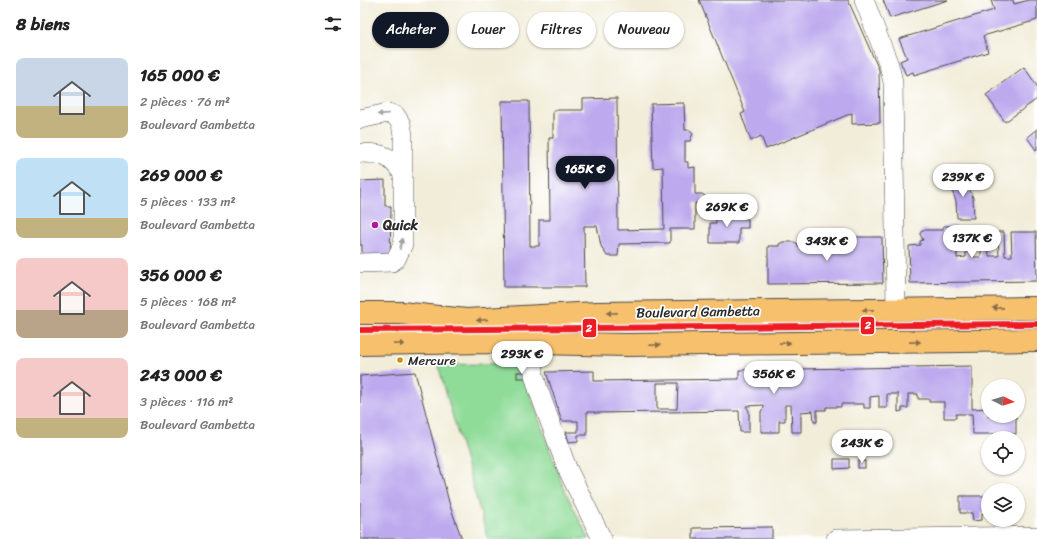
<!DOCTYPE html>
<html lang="fr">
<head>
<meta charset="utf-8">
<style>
	:root { --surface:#fff; --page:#f2f2f2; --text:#222; --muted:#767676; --accent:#111827 }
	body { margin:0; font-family:Sriracha,sans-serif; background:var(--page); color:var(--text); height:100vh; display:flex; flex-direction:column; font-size:15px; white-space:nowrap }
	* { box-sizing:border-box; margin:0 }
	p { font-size:13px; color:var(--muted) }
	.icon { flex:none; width:22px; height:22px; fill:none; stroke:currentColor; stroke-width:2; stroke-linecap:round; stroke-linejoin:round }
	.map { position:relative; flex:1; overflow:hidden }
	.panel { display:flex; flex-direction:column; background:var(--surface); width:360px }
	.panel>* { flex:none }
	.banner { position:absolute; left:12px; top:12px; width:380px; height:36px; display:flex; gap:8px }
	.needle { width:26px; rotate:95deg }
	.tools { position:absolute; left:621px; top:379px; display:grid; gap:8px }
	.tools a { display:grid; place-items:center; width:44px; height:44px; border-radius:50%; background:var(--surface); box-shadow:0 1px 3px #0004; font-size:20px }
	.price { position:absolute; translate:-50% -34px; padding:0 9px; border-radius:14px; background:#fff; color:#222; font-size:13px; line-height:26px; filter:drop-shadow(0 1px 2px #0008) }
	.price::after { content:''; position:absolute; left:50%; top:24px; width:12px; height:9px; margin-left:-6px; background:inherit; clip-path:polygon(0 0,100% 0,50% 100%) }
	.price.current { background:var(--accent); color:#fff }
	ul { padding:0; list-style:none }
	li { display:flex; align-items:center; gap:12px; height:100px; padding:0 16px }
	li span { display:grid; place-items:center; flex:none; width:112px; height:80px; border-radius:8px; color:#555 }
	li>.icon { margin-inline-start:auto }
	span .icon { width:48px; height:48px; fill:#fffc; stroke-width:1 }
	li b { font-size:17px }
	h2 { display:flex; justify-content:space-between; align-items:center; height:48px; padding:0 16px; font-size:17px }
	.chip { padding:0 14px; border-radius:18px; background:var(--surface); box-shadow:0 1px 3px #0004; font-size:14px; line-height:36px }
	.chip.current { background:var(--accent); color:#fff }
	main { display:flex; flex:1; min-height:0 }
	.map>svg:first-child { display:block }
	.green { fill:#8fdb98; stroke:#5d8362 }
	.building { fill:#bdaaee; fill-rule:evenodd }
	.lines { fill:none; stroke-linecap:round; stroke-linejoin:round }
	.minor-casing { stroke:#494845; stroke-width:20 }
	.major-casing { stroke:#494845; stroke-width:24 }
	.minor { stroke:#fff; stroke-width:19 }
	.major { stroke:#f7c06c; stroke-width:22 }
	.metro-1-casing { stroke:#fff; stroke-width:9 }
	.metro-1 { stroke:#ed1d24; stroke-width:6 }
	.oneway { fill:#a0a0a0 }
	.oneway2 { fill:#876e48 }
	.poi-dot { fill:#b5179e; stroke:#fff; stroke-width:1.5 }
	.bus-dot { fill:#ce8d09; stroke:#fff; stroke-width:1.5 }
	.labels { text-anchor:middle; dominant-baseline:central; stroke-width:3.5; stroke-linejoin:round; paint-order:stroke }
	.bus-label { font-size:13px; fill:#2b2b2b; stroke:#fff; text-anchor:start }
	.poi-label { font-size:14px; font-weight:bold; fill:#2b2b2b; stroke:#fff; text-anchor:start }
	.street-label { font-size:14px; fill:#2b2b2b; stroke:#fff }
	.line-badge { stroke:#fff; stroke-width:1.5 }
	.badge-label { font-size:11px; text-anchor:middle; font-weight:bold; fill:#fff }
</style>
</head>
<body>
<main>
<section class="panel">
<h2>8 biens<svg class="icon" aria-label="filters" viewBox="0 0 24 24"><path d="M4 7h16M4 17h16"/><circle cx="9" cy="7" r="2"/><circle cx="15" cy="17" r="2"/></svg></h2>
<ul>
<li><span style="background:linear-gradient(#c9d6e8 60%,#c2b280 0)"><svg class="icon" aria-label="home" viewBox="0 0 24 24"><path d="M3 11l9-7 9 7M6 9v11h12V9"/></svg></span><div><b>165 000 €</b><p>2 pièces · 76 m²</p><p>Boulevard Gambetta</p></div></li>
<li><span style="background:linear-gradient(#bfe0f5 75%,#c2b280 0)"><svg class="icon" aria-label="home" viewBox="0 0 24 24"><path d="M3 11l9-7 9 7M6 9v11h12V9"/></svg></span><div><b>269 000 €</b><p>5 pièces · 133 m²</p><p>Boulevard Gambetta</p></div></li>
<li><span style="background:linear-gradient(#f6c9c9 65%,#b9a48a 0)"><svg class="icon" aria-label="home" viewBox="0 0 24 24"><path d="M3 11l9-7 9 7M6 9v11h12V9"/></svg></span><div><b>356 000 €</b><p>5 pièces · 168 m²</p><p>Boulevard Gambetta</p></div></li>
<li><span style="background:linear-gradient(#f6c9c9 75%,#c2b280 0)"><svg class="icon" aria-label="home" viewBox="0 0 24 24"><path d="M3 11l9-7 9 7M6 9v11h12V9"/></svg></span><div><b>243 000 €</b><p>3 pièces · 116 m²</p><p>Boulevard Gambetta</p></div></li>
</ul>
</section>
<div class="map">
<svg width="677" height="539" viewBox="0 0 677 539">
	<rect width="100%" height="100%" fill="#fff"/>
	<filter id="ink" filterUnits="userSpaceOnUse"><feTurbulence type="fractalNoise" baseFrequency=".025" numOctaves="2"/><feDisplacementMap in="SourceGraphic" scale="8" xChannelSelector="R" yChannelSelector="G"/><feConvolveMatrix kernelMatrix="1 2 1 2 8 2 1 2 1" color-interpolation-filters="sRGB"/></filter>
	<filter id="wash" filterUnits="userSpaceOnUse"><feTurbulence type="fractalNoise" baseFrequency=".012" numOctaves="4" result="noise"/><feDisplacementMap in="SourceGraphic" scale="16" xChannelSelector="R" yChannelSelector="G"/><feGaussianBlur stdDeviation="0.9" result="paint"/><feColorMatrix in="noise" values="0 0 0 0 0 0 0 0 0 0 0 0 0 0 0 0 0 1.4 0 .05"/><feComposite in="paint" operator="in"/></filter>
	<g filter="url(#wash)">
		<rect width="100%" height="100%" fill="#f2edd9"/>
		<!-- green -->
		<g class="green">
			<polygon points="240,322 240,337 153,334 153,327"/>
			<polygon points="159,363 203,487 229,539 128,539 78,365"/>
		</g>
		<g id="blocks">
			<!-- building -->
			<g class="building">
				<polygon points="339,0 488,0 519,70 520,123 492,124 492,113 406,149 401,136 391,141 381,114 385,112"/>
				<polygon points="523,0 588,0 530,18"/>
				<polygon points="631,0 653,0 654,4 669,0 677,0 677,20 623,36 628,52 554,75 553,72 546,75 540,61 547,58 539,39 634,10"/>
				<polygon points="664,67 677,86 677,99 645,122 626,95"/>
				<polygon points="257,98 258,230 304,229 303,167 293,168 291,104 324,103 325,130 330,130 333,133 330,141 325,141 325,162 328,162 328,168 335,167 335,194 342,194 345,196 341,203 335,203 335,229 310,229 310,243 259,244 258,256 247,256 241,246 237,226 224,226 225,287 144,287 142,101 169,101 170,246 179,246 179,220 190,220 189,138 193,138 193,110 223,110 223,99"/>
				<polygon points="677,129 677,149 676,150 667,137"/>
				<polygon points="604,174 613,198 614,218 597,218 596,201 590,185"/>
				<polygon points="25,180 25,206 31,206 30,259 2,257 2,245 0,245 0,181"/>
				<polygon points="381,213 382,218 388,219 388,228 379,228 379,243 350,243 350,223 356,223 356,214"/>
				<polygon points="583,226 596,226 597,258 606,257 605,233 612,233 613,257 621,257 621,233 628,233 629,256 639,256 638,232 644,232 645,256 652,256 651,232 676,232 677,281 550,283 549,246 560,245 560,241 563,240 560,234 562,230 583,230"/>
				<polygon points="451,237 522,237 523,283 408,284 408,246 419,246 419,244 423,242 434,242 438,244 438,246 451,246"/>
				<path d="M 612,366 L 612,409 L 628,408 L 628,416 L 656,416 L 656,434 L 613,434 L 612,414 L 596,414 L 596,418 L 584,418 L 584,402 L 569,402 L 569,399 L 558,399 L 558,394 L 548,394 L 548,408 L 542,408 L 542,411 L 538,412 L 538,394 L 527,394 L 527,408 L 519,408 L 519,396 L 510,397 L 510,408 L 504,408 L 504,404 L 481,404 L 481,407 L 466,407 L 466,410 L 457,410 L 457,422 L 454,422 L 453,411 L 441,412 L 441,432 L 432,432 L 431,405 L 425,405 L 425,421 L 419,421 L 419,432 L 401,432 L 401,411 L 404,408 L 404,405 L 386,406 L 389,411 L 389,432 L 380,432 L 379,411 L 234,413 L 235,412 L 227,412 L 227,435 L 218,435 L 218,441 L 209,442 L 206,432 L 218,432 L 218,421 L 202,421 L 186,372 L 234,371 L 234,381 L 379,379 L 379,370 ZM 297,383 L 318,383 L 317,409 L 297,409 Z"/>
				<polygon points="55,372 90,506 102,539 0,539 0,376"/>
				<rect x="157" y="372" width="9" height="6"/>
				<polygon points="474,459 489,459 489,468 474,469"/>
				<rect x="498" y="461" width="7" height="7"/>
				<polygon points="600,496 628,496 628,513 622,513 622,520 613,521 612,513 600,513"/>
				<polygon points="412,527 412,539 333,539 333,528"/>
			</g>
		</g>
	</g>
	<g filter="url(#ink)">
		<use href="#blocks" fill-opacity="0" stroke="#494845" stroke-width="1"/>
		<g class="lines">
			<!-- minor casing -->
			<g class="minor-casing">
				<g id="minor">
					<polyline points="504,0 529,65 533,82 536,309"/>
					<polyline points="0,119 28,113 36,116 41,124 43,135 43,244 36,259 32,262 0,263"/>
					<path d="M 0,153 C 23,153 30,155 43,174"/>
					<polyline points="174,343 174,375 178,389 207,468 242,539"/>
					<polyline points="476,539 677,536"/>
				</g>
			</g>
			<!-- major casing -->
			<g class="major-casing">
				<g id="major">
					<polyline points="0,313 41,313 106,320 237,313 677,308"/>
					<polyline points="0,344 129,342 267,345 677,340"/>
				</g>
			</g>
			<!-- minor -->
			<use href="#minor" class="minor"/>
			<!-- major -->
			<use href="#major" class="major"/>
			<!-- metro-1 casing -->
			<g class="metro-1-casing">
				<polyline id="metro-1" points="0,330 677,324"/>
			</g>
			<!-- metro-1 -->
			<use href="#metro-1" class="metro-1"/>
		</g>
		<!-- one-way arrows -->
		<defs><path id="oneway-solid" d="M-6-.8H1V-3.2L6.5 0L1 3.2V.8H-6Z"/></defs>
		<g class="oneway">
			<use href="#oneway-solid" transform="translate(23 114) rotate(175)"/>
			<use href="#oneway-solid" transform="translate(41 244) rotate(-77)"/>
		</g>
		<g class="oneway2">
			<use href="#oneway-solid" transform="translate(638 308) rotate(179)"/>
			<use href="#oneway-solid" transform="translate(508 310) rotate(179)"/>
			<use href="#oneway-solid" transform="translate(252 313) rotate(179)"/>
			<use href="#oneway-solid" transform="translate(122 320) rotate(176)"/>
			<use href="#oneway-solid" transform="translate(555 342) rotate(-1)"/>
			<use href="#oneway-solid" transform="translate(425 343) rotate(-1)"/>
			<use href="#oneway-solid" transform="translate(39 344) rotate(-1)"/>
			<use href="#oneway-solid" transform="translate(295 345) rotate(-1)"/>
		</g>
	</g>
	<!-- markers -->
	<circle class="poi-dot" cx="15" cy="225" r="4"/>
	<circle class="bus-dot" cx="40" cy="360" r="3.5"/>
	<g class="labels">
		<!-- bus labels -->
		<g class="bus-label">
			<text x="48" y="360">Mercure</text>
		</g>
		<!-- poi labels -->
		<g class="poi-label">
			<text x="23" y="225">Quick</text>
		</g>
		<!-- street labels -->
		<g class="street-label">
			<text transform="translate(338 312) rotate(-1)">Boulevard Gambetta</text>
		</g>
	</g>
	<g class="line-badge">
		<rect x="500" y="316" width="15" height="19" rx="4" fill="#ed1d24"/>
		<rect x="222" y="318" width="15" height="20" rx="4" fill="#ed1d24"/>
	</g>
	<g class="badge-label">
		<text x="508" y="329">2</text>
		<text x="229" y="332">2</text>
	</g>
</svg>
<div class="tools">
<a><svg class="needle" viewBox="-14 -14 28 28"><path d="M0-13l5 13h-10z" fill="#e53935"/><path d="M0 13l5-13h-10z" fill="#767676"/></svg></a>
<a><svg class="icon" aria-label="locate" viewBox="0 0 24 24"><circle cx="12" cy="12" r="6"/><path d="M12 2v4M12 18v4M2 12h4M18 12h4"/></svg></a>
<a><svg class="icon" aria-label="layers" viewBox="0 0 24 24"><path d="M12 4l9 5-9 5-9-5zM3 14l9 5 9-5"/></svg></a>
</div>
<b class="price current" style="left:225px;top:190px">165K €</b>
<b class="price" style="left:603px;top:198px">239K €</b>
<b class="price" style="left:367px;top:228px">269K €</b>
<b class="price" style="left:612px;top:259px">137K €</b>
<b class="price" style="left:467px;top:262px">343K €</b>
<b class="price" style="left:162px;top:375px">293K €</b>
<b class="price" style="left:414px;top:395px">356K €</b>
<b class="price" style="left:502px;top:464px">243K €</b>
<div class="banner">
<a class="chip current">Acheter</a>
<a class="chip">Louer</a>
<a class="chip">Filtres</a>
<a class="chip">Nouveau</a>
</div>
</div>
</main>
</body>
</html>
